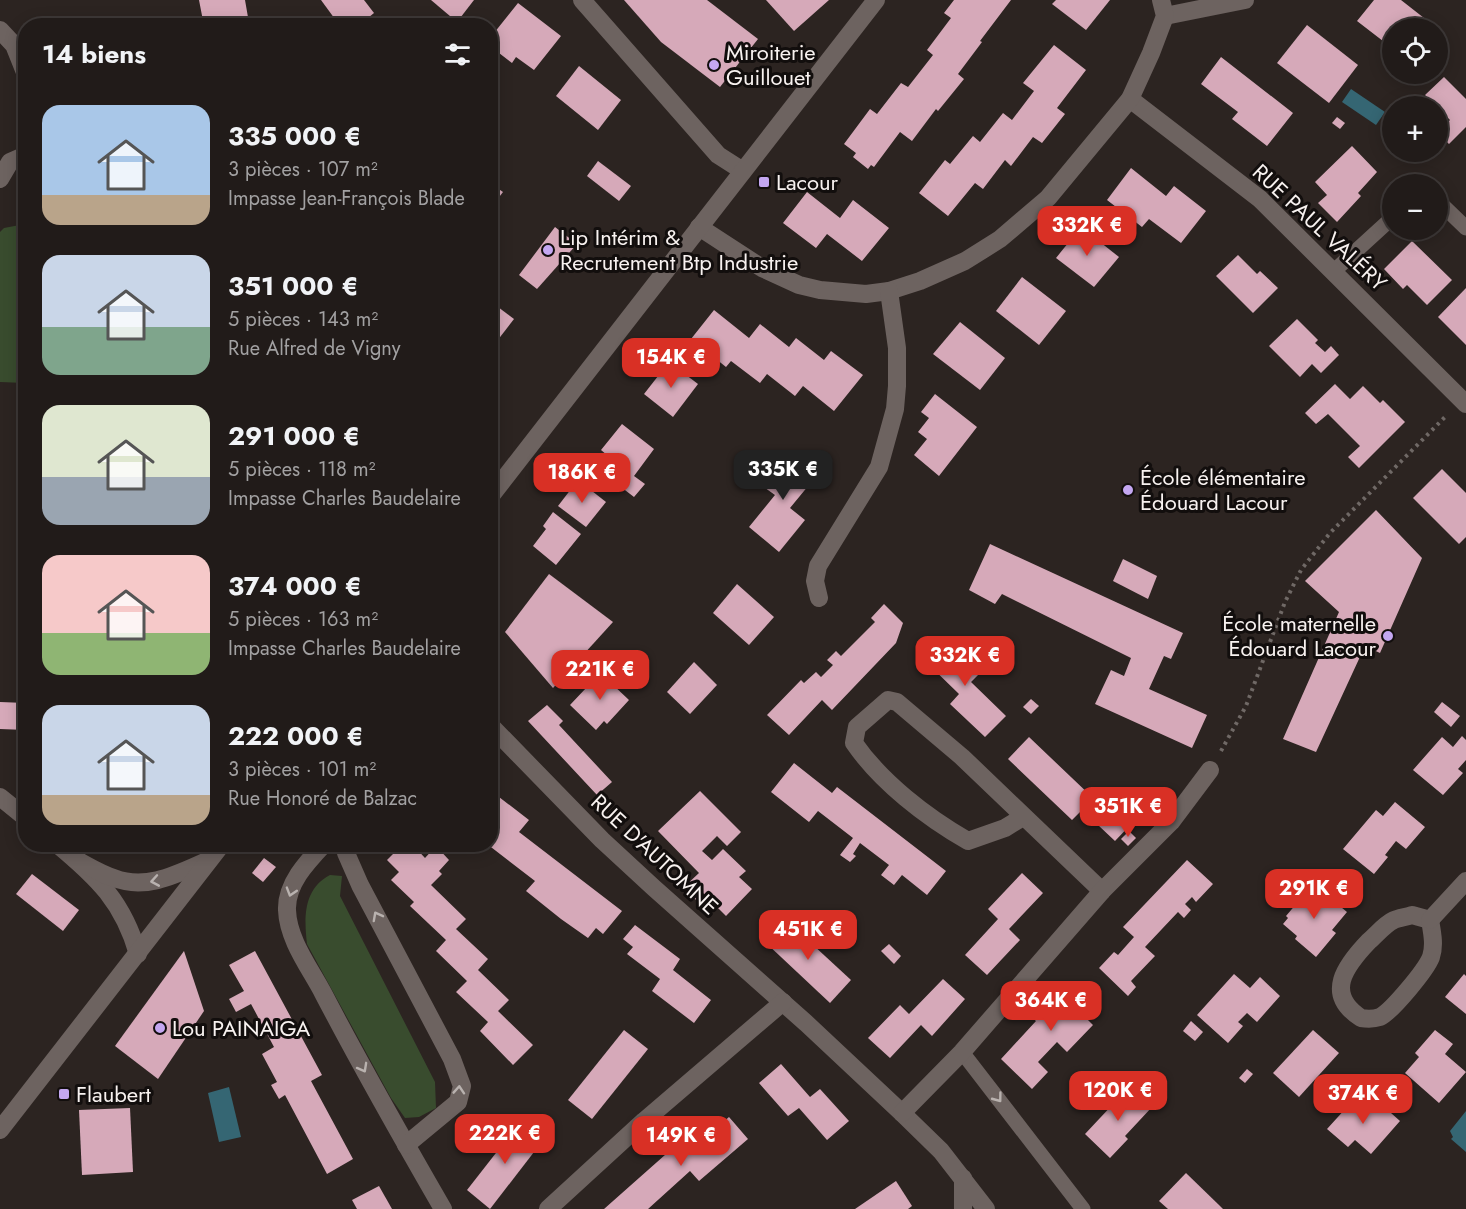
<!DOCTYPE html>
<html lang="fr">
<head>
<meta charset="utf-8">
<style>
	:root { --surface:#211b19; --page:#2d2826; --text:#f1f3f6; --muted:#a2a1a2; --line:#3e3938; --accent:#d93025 }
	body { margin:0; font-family:Jost,sans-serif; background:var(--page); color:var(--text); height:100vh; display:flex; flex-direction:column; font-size:22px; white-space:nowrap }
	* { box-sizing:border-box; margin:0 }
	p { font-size:20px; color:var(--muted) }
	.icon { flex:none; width:33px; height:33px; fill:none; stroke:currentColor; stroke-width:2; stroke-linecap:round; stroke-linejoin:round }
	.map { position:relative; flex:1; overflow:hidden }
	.drawer { position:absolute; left:18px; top:18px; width:480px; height:834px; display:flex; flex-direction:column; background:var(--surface); border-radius:24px; box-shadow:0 3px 15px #0003,0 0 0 2px var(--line) }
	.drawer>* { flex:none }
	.controls { position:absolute; left:1382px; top:18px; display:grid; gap:12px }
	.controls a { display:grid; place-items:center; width:66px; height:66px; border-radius:50%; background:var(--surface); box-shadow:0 3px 15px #0003,0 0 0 2px var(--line); font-size:30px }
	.price { position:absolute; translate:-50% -51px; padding:0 14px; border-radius:12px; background:var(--accent); color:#fff; font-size:20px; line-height:39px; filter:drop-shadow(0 2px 3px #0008) }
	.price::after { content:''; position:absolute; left:50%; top:36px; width:18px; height:14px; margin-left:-9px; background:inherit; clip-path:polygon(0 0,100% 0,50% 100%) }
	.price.current { background:#222; color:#fff }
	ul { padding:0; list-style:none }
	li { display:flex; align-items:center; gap:18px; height:150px; padding:0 24px }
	li span { display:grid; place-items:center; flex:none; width:168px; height:120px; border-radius:18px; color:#555 }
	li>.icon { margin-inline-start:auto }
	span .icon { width:72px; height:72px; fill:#fffc; stroke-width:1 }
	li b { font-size:26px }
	h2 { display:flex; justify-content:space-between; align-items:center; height:72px; padding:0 24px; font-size:26px }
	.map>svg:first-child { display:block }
	.green { fill:#394c2e }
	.water { fill:#356673 }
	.building { fill:#d6a9b9 }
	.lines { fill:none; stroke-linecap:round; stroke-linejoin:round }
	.path { stroke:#706966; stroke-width:4; stroke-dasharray:3 4.5; stroke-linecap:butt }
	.lane { stroke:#6d6360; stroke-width:15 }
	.street { stroke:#6d6360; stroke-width:18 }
	.secondary { stroke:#6d6360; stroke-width:18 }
	.oneway { stroke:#b9b2af }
	.poi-dot { fill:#c4a7f1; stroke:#120e0d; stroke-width:2 }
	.labels { text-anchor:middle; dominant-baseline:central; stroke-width:6; stroke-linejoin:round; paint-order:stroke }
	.poi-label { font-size:22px; fill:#f8f2f0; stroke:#120e0d; text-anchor:start }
	.street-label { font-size:22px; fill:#f8f2f0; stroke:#120e0d }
</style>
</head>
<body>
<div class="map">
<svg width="1466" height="1209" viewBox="0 0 1466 1209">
	<rect width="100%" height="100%" fill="#2c2421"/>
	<!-- green -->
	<g class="green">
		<polygon points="25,224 25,383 0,382 0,232 4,228"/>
		<path d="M 330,875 L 342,876 L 340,896 L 435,1082 L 436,1108 L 419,1117 L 405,1118 L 391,1098 L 307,944 C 304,918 303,889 330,875 Z"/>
	</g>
	<!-- water -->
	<g class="water">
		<polygon points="1351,89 1385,112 1376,125 1342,102"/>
		<polygon points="229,1087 241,1137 219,1142 208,1093"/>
		<polygon points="1466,1111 1466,1152 1451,1139 1453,1137 1450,1131"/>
	</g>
	<!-- building -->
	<g class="building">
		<polygon points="199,0 245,0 249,23 253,22 253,26 204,26"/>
		<polygon points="321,0 364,0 374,13 358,26 340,26"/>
		<polygon points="431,0 474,0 457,22"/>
		<polygon points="624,0 707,0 758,39 720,87 661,42"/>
		<polygon points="766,0 829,0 794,31"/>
		<polygon points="954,0 1011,0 980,41 982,42 958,74 964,79 938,111 936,109 912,141 900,132 874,167 871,165 868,169 853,157 856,153 844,144 870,109 877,114 901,83 908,87 933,55 927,50 951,18 944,13"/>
		<polygon points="1056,0 1110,0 1086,30 1052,4"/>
		<polygon points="1374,0 1401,0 1424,18 1416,28 1392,28 1392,48 1357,21"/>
		<polygon points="518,3 561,36 534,70 516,57 512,63 490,46 490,38"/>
		<polygon points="1307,25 1358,65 1329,103 1277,63"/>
		<polygon points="1054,45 1086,70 1057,108 1065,114 1042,143 1033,137 1011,166 1005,160 983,189 975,183 948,216 919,193 945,160 950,164 973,136 980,142 1003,113 1012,120 1034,91 1023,83"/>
		<polygon points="1221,57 1293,113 1267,146 1232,119 1238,112 1201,84"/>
		<polygon points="579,66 621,100 598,130 556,96"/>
		<polygon points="1444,77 1466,99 1466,127 1449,144 1438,133 1450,120 1425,95"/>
		<polygon points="1337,117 1345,123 1340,129 1332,123"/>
		<polygon points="1352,146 1377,172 1358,193 1361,196 1337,222 1318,203 1327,195 1315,182"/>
		<polygon points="598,161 631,186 619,201 587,176"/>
		<polygon points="1131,168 1166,196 1174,186 1206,211 1181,243 1149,219 1142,227 1107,200"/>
		<polygon points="490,183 503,192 490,209"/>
		<polygon points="807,192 840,218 853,200 889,228 862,261 827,234 816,248 783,223"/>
		<polygon points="555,227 577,244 537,289 519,275"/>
		<polygon points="1081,227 1119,257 1094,287 1056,258"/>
		<polygon points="1412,241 1452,280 1427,305 1407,285 1403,289 1384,269"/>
		<polygon points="1238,255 1257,274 1260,271 1278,288 1253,313 1216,276"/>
		<polygon points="1022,277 1066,311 1039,345 996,311"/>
		<polygon points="1466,288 1466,345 1438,317"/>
		<polygon points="490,301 514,319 490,350"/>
		<polygon points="714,310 749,338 760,324 789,347 796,338 824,360 831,351 863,375 834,411 803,386 795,396 767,374 760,383 731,361 726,367 691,339"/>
		<polygon points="1297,319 1318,340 1315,343 1325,352 1331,346 1339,355 1321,373 1312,364 1300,377 1269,346"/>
		<polygon points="960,322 1005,358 980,390 933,354"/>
		<polygon points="669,362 698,384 673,417 644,394"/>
		<polygon points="1335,384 1350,399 1363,386 1380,403 1383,400 1405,422 1359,468 1348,457 1360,446 1328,414 1316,424 1305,413"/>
		<polygon points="935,394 977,427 939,476 914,455 927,439 918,432 929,418 921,412"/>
		<polygon points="622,424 654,449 634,476 645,484 634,497 604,474 614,461 601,450"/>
		<polygon points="790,450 818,474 790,508 805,520 779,552 749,527 775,495 761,485"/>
		<polygon points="1442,469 1466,493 1466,537 1459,544 1413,498"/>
		<polygon points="578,480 606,502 586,527 558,506"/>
		<polygon points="1376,510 1422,558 1380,653 1365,646 1316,752 1283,739 1339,612 1305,581"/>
		<polygon points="553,512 581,534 556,565 533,546 546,529 543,526"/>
		<polygon points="990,544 1183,633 1171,659 1164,656 1149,689 1207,715 1192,748 1095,704 1111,670 1124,676 1131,658 1002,594 995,604 969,590"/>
		<polygon points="1123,559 1157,576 1148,599 1113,581"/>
		<polygon points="549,574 613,622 553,688 505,632"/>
		<polygon points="737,584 774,617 749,645 713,613"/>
		<polygon points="884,604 903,623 896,643 832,710 822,700 789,735 767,715 801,680 804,683 816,672 821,677 833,665 827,660 836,651 841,656 875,622 871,618"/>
		<polygon points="944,638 981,672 971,682 1006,716 985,737 950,704 959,694 923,659"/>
		<polygon points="694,662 717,685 690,714 667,692"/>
		<polygon points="603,670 614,680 611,683 629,700 607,724 604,721 596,730 570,705"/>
		<polygon points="1031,699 1039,706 1031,714 1023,707"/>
		<polygon points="0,702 26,703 26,730 0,729"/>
		<polygon points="1442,702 1460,716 1451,727 1434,712"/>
		<polygon points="547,705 563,721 559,725 612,782 597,795 528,721"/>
		<polygon points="1462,736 1466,740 1466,760 1458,769 1463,773 1443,795 1413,770 1442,737 1453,747"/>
		<polygon points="1029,737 1093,798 1102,789 1135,820 1115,841 1082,810 1072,820 1008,759"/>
		<polygon points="794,763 832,793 837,787 946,871 927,895 902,875 894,885 881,875 889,865 860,843 853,854 856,856 850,862 840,855 853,838 818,811 809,822 771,792"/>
		<polygon points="490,790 529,820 519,832 622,911 603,934 596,928 588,938 561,919 526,891 535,881 487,844 490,844"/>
		<polygon points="700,791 741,832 727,846 717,836 702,851 712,860 723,849 746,871 739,877 752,889 726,916 703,893 696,900 684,887 699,873 658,831"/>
		<polygon points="1395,802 1425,827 1406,849 1396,841 1385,855 1388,857 1374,874 1343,849 1376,810 1383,816"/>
		<polygon points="1129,831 1136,838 1128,846 1121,839"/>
		<polygon points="403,844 412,844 425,858 436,846 449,860 439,871 442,874 431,885 466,919 456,929 488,959 478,970 509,1000 498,1011 533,1045 513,1065 480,1031 488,1022 456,992 467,981 436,951 446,940 410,906 414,902 391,880 399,872 387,860"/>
		<polygon points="264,858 276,867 263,882 252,873"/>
		<polygon points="1187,860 1213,884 1196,902 1192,897 1185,904 1191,910 1184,918 1178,912 1145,947 1155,956 1131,981 1136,987 1128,996 1099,968 1114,952 1118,955 1134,937 1123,927"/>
		<polygon points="1022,873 1043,893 1009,929 1020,940 987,975 965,955 998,919 988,909"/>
		<polygon points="32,874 79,910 63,931 16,894"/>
		<polygon points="1313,884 1347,912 1332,930 1336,933 1316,957 1295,939 1297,936 1283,924 1288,918 1286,916"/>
		<polygon points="786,920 851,980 830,1003 765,942"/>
		<polygon points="635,925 680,959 673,970 711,1000 694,1023 652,991 660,979 627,954 633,947 623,939"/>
		<polygon points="889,944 901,956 894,964 881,951"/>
		<polygon points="184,951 204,1011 158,1079 115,1046"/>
		<polygon points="255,951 322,1075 311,1081 353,1159 327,1174 285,1095 279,1099 271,1085 277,1082 262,1054 274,1047 251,1004 236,1012 229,999 244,991 229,965"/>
		<polygon points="1234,974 1250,988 1260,977 1280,996 1257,1022 1247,1013 1238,1022 1243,1026 1228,1043 1197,1015"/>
		<polygon points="1464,974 1466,976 1466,1014 1445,997"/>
		<polygon points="943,979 965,999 932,1036 921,1025 890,1058 868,1038 900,1005 909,1014"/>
		<polygon points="1085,982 1100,997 1083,1015 1093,1025 1067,1052 1057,1042 1038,1062 1048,1072 1032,1089 1001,1059 1036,1021 1030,1016 1047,998 1053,1003 1068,986 1075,992"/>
		<polygon points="1191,1021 1203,1032 1195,1041 1183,1031"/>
		<polygon points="624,1030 648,1049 592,1119 568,1100"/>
		<polygon points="1313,1030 1339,1053 1299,1097 1273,1073"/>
		<polygon points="1435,1030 1453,1044 1445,1054 1466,1072 1439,1103 1405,1073 1419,1057 1415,1053"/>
		<polygon points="781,1064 810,1097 820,1089 849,1121 827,1140 799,1108 788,1116 759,1083"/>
		<polygon points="1247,1069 1253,1074 1245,1083 1239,1078"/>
		<polygon points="1130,1086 1152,1107 1125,1136 1128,1139 1110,1158 1085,1134"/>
		<polygon points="1357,1096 1376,1112 1382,1105 1400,1121 1371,1154 1355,1140 1348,1147 1327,1129"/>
		<polygon points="130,1108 133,1172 82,1175 79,1110"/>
		<polygon points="729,1117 748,1139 699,1181 690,1171 648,1209 604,1209 683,1139 692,1149"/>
		<polygon points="521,1121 544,1139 490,1209 467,1190"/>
		<polygon points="1186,1173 1220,1206 1223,1209 1168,1209 1159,1201"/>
		<polygon points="896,1181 912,1206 908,1209 855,1209"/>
		<polygon points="379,1186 392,1209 357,1209 352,1200"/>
	</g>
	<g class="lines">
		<!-- path -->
		<polyline class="path" points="1221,751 1246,706 1285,602 1301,570 1330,533 1447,415"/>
		<!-- lane -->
		<g class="lane">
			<polyline points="1437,200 1466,228"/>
			<polyline points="1334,271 1392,218"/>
			<polyline points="962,1052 1083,1209"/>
		</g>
		<!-- street -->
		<g class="street">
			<polyline points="582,0 718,155 743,171"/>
			<polyline points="1165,16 1245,0"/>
			<polyline points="0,30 14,45 26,75"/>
			<polyline points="1130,99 1260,199 1466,404"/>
			<polyline points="0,179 10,162 26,155"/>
			<polyline points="699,227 762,268 799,285 820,290 866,294 889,291 920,281 965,261 1000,239 1048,198 1130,99 1151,53 1165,16 1161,0"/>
			<polyline points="819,598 815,581 818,566 879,467 895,409 897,386 897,348 889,291"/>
			<polyline points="490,725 602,840 654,888 806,1023 902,1113 941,1151 986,1209"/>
			<polyline points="0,797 26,818"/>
			<path d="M 1023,817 L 1005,828 L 968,841 C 926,817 881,782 854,743 L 857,727 L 888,700 L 897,702 L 962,757 L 1102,891"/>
			<path d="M 57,844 C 98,878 123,902 138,954"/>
			<path d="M 324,844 C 307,862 286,884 287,910 C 288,940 310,968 323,993 C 361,1066 402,1138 443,1209"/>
			<polyline points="346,844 346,853 360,885 452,1059 462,1086 458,1102 406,1145"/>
			<path d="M 75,859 C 88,866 101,874 114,878 C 147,891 179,873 209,860"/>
			<path d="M 1412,915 L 1430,920 C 1432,932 1435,945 1431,957 C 1426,970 1392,1011 1380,1017 C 1374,1019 1367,1019 1361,1018 C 1324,994 1345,966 1369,941 C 1376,935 1385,924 1394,920 C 1399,918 1406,917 1412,915 Z"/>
			<polyline points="1430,920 1466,881"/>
			<polyline points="902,1113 962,1052 1102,891 1171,822 1210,770"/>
			<polyline points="548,1209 644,1121 783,1002"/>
			<polyline points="963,1209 963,1178"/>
		</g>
		<!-- secondary -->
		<g class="secondary">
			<polyline points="490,497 876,0"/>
			<polyline points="0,1130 222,844"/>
		</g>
	</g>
	<!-- one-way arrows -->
	<defs><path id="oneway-chevron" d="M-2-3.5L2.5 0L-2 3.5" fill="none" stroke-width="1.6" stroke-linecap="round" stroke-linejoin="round" transform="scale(1.5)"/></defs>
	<g class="oneway">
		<use href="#oneway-chevron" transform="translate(155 881) rotate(170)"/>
		<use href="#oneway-chevron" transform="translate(291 892) rotate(107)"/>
		<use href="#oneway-chevron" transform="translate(377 916) rotate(-118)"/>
		<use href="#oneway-chevron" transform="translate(363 1068) rotate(61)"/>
		<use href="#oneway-chevron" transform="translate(459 1090) rotate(-86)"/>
		<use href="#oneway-chevron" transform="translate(998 1098) rotate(53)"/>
	</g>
	<!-- markers -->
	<g class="poi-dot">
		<circle cx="714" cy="65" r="6"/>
		<rect x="758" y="176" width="12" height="12" rx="3"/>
		<circle cx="548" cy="250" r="6"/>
		<circle cx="1128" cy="490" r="6"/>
		<circle cx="1388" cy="636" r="6"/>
		<circle cx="160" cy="1028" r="6"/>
		<rect x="58" y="1088" width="12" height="12" rx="3"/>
	</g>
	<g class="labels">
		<!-- poi labels -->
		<g class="poi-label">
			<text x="726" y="52">Miroiterie<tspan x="726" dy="25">Guillouet</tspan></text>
			<text x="776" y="182">Lacour</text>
			<text x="560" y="237">Lip Intérim &amp;<tspan x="560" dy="25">Recrutement Btp Industrie</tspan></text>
			<text x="1140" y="477">École élémentaire<tspan x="1140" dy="25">Édouard Lacour</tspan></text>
			<text x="1376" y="623" text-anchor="end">École maternelle<tspan x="1376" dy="25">Édouard Lacour</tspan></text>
			<text x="172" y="1028">Lou PAINAIGA</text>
			<text x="76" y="1094">Flaubert</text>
		</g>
		<!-- street labels -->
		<g class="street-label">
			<text transform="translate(1320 227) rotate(43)">RUE PAUL VALÉRY</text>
			<text transform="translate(655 854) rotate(43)">RUE D'AUTOMNE</text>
		</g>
	</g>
</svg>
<div class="controls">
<a><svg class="icon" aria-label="locate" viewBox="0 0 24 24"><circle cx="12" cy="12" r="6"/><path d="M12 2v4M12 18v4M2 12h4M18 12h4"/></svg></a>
<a>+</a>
<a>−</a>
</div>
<b class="price" style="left:1087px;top:257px">332K €</b>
<b class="price" style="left:671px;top:389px">154K €</b>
<b class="price current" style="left:783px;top:501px">335K €</b>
<b class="price" style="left:582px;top:504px">186K €</b>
<b class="price" style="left:965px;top:687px">332K €</b>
<b class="price" style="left:600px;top:701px">221K €</b>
<b class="price" style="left:1128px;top:838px">351K €</b>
<b class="price" style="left:1314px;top:920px">291K €</b>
<b class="price" style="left:808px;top:961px">451K €</b>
<b class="price" style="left:1051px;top:1032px">364K €</b>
<b class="price" style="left:1118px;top:1122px">120K €</b>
<b class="price" style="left:1363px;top:1125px">374K €</b>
<b class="price" style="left:505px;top:1165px">222K €</b>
<b class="price" style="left:681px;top:1167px">149K €</b>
<section class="drawer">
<h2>14 biens<svg class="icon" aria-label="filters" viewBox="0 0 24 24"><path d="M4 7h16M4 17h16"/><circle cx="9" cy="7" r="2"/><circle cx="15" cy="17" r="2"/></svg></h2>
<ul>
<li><span style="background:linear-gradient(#a9c7e8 75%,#b9a48a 0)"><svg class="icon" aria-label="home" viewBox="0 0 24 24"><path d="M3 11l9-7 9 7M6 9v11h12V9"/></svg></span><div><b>335 000 €</b><p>3 pièces · 107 m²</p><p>Impasse Jean-François Blade</p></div></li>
<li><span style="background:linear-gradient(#c9d6e8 60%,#7fa58c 0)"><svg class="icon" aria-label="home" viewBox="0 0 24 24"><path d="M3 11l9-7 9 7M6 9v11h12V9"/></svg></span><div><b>351 000 €</b><p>5 pièces · 143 m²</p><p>Rue Alfred de Vigny</p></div></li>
<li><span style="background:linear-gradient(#dfe7d0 60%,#9aa5b1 0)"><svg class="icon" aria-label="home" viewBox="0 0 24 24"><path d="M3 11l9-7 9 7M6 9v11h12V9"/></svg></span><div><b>291 000 €</b><p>5 pièces · 118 m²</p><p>Impasse Charles Baudelaire</p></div></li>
<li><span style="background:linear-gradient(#f6c9c9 65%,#8fb573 0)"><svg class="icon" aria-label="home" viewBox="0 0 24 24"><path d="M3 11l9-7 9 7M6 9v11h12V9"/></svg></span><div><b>374 000 €</b><p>5 pièces · 163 m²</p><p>Impasse Charles Baudelaire</p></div></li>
<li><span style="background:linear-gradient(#c9d6e8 75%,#b9a48a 0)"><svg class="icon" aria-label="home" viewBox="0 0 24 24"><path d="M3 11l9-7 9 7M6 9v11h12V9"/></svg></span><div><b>222 000 €</b><p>3 pièces · 101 m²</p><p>Rue Honoré de Balzac</p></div></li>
</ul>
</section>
</div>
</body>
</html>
